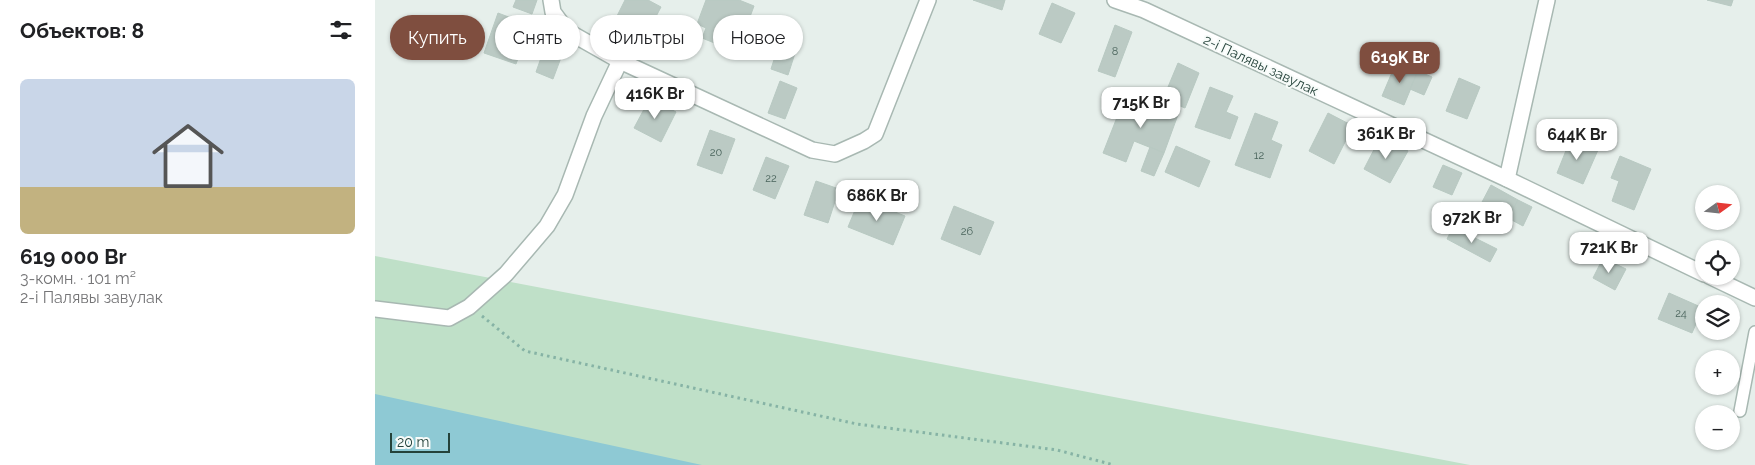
<!DOCTYPE html>
<html lang="ru">
<head>
<meta charset="utf-8">
<style>
	:root { --surface:#fff; --page:#f6f6f6; --text:#202124; --muted:#757577; --line:#e0e0e0; --accent:#7f4e3f }
	body { margin:0; font-family:Raleway,sans-serif; background:var(--page); color:var(--text); height:100vh; display:flex; flex-direction:column; font-size:19px; white-space:nowrap }
	* { box-sizing:border-box; margin:0 }
	p { font-size:16px; color:var(--muted) }
	.icon { flex:none; width:28px; height:28px; fill:none; stroke:currentColor; stroke-width:2; stroke-linecap:round; stroke-linejoin:round }
	.map { position:relative; flex:1; overflow:hidden }
	.drawer { display:flex; flex-direction:column; background:var(--surface); width:375px }
	.drawer>* { flex:none }
	.top-card { position:absolute; left:15px; top:15px; width:475px; height:45px; display:flex; gap:10px }
	.needle { width:32px; rotate:75deg }
	.tools { position:absolute; left:1320px; top:185px; display:grid; gap:10px }
	.tools a { display:grid; place-items:center; width:45px; height:45px; border-radius:50%; background:var(--surface); box-shadow:0 1px 4px #0004; font-size:25px }
	.scale { position:absolute; left:15px; bottom:12px; width:60px; box-sizing:border-box; padding-left:5px; border:2px solid #24423a; border-top:0; font-size:14px; line-height:18px; white-space:nowrap; color:#24423a; -webkit-text-stroke:4px #f7fbf9; paint-order:stroke }
	.price { position:absolute; translate:-50% -42px; padding:0 11px; border-radius:10px; background:#fff; color:#222; font-size:16px; line-height:32px; filter:drop-shadow(0 1px 2px #0008) }
	.price::after { content:''; position:absolute; left:50%; top:30px; width:15px; height:11px; margin-left:-8px; background:inherit; clip-path:polygon(0 0,100% 0,50% 100%) }
	.price.selected { background:var(--accent); color:#fff }
	ul { padding:0; list-style:none }
	li { display:grid; align-content:center; gap:10px; height:265px; padding:0 20px }
	li+li { border-top:1px solid var(--line) }
	li span { display:grid; place-items:center; height:155px; border-radius:8px; color:#555 }
	li>.icon { margin-inline-start:auto }
	span .icon { width:90px; height:90px; fill:#fffc; stroke-width:1 }
	li b { font-size:21px }
	h2 { display:flex; justify-content:space-between; align-items:center; height:60px; padding:0 20px; font-size:21px }
	.chip { padding:0 18px; border-radius:22px; background:var(--surface); box-shadow:0 1px 4px #0004; font-size:18px; line-height:45px }
	.chip.selected { background:var(--accent); color:#fff }
	main { display:flex; flex:1; min-height:0 }
	.map>svg:first-child { display:block }
	.green { fill:#bfe0c8 }
	.water { fill:#8ec9d4 }
	.building { fill:#bbcac4; stroke:#b8c9c2 }
	.lines { fill:none; stroke-linecap:round; stroke-linejoin:round }
	.service-casing { stroke:#a8b8b2; stroke-width:14 }
	.minor-casing { stroke:#a8b8b2; stroke-width:18 }
	.path { stroke:#86b3a5; stroke-width:3; stroke-dasharray:2.5 4; stroke-linecap:butt }
	.service { stroke:#fff; stroke-width:11 }
	.minor { stroke:#fff; stroke-width:15 }
	.labels { text-anchor:middle; dominant-baseline:central; stroke-width:4; stroke-linejoin:round; paint-order:stroke }
	.number-label { font-size:11px; fill:#4a645c }
	.street-label { font-size:14px; fill:#24423a; stroke:#f7fbf9 }
</style>
</head>
<body>
<main>
<section class="drawer">
<h2>Объектов: 8<svg class="icon" aria-label="filters" viewBox="0 0 24 24"><path d="M4 7h16M4 17h16"/><circle cx="9" cy="7" r="2"/><circle cx="15" cy="17" r="2"/></svg></h2>
<ul>
<li><span style="background:linear-gradient(#c9d6e8 70%,#c2b280 0)"><svg class="icon" aria-label="home" viewBox="0 0 24 24"><path d="M3 11l9-7 9 7M6 9v11h12V9"/></svg></span><div><b>619 000 Br</b><p>3-комн. · 101 m²</p><p>2-і Палявы завулак</p></div></li>
</ul>
</section>
<div class="map">
<svg width="1380" height="465" viewBox="0 0 1380 465">
	<rect width="100%" height="100%" fill="#e6efeb"/>
	<!-- green -->
	<polygon class="green" points="0,256 1095,465 0,465"/>
	<!-- water -->
	<polygon class="water" points="0,394 327,465 0,465"/>
	<!-- building -->
	<g class="building">
		<polygon points="141,0 162,0 157,14 138,7"/>
		<polygon points="250,0 273,0 286,7 276,26 270,23 259,45 234,32"/>
		<polygon points="331,0 364,0 379,6 362,52 327,38 331,28 322,24"/>
		<polygon points="598,0 630,0 627,10"/>
		<polygon points="1332,0 1358,0 1356,6"/>
		<polygon points="677,3 700,13 686,43 664,34"/>
		<polygon points="123,13 155,25 141,64 109,53"/>
		<polygon points="740,25 757,32 740,77 723,71"/>
		<polygon points="406,38 423,44 413,75 396,69"/>
		<polygon points="172,41 190,47 178,79 161,72"/>
		<polygon points="803,63 824,73 810,108 788,99"/>
		<polygon points="1021,63 1043,71 1029,105 1007,96"/>
		<polygon points="1043,71 1057,77 1049,95 1035,89"/>
		<polygon points="1084,78 1105,87 1092,119 1071,111"/>
		<polygon points="405,81 422,88 410,119 393,113"/>
		<polygon points="835,87 858,96 851,112 863,117 855,139 820,127"/>
		<polygon points="275,98 301,112 286,142 259,128"/>
		<polygon points="762,101 772,105 773,102 804,112 789,153 759,141 751,162 728,153 748,102 760,107"/>
		<polygon points="880,113 903,122 896,140 907,145 895,178 860,165"/>
		<polygon points="953,113 978,126 959,164 934,151"/>
		<polygon points="335,130 360,139 347,174 322,165"/>
		<polygon points="1006,136 1033,151 1015,183 989,169"/>
		<polygon points="1196,138 1223,150 1208,184 1182,173"/>
		<polygon points="801,146 835,161 824,187 790,172"/>
		<polygon points="775,147 789,153 779,176 766,171"/>
		<polygon points="1245,156 1276,169 1259,210 1237,201 1244,181 1236,178"/>
		<polygon points="391,157 414,166 400,199 378,190"/>
		<polygon points="1068,165 1087,173 1077,195 1058,187"/>
		<polygon points="441,181 464,189 453,223 429,215"/>
		<polygon points="1116,185 1143,200 1133,218 1106,204"/>
		<polygon points="485,198 530,216 518,245 473,227"/>
		<polygon points="1143,200 1157,207 1148,226 1133,218"/>
		<polygon points="579,206 619,222 605,255 566,239"/>
		<polygon points="1078,227 1122,249 1115,262 1072,239"/>
		<polygon points="1228,258 1251,269 1240,290 1218,278"/>
		<polygon points="1294,293 1328,308 1317,333 1283,319"/>
	</g>
	<g class="lines">
		<!-- service casing -->
		<g class="service-casing">
			<polyline id="service" points="1365,411 1380,332"/>
		</g>
		<!-- minor casing -->
		<g class="minor-casing">
			<g id="minor">
				<polyline points="176,0 178,12 192,31 245,61 437,150 460,154 489,141 500,134 553,0"/>
				<polyline points="740,0 769,10 1132,179 1329,274"/>
				<polyline points="1132,179 1172,0"/>
				<polyline points="1334,276 1380,298"/>
				<polyline points="0,309 74,318 94,307 131,274 172,226 190,195 219,116 245,61"/>
			</g>
		</g>
		<!-- path -->
		<polyline class="path" points="107,316 150,351 482,424 682,450 739,465"/>
		<!-- service -->
		<use href="#service" class="service"/>
		<!-- minor -->
		<use href="#minor" class="minor"/>
	</g>
	<g class="labels">
		<!-- number labels -->
		<g class="number-label">
			<text x="740" y="51">8</text>
			<text x="341" y="152">20</text>
			<text x="884" y="155">12</text>
			<text x="396" y="178">22</text>
			<text x="592" y="231">26</text>
			<text x="1306" y="313">24</text>
		</g>
		<!-- street labels -->
		<g class="street-label">
			<text transform="translate(886 65) rotate(25)">2-і Палявы завулак</text>
		</g>
	</g>
</svg>
<div class="tools">
<a><svg class="needle" viewBox="-14 -14 28 28"><path d="M0-13l5 13h-10z" fill="#e53935"/><path d="M0 13l5-13h-10z" fill="#757577"/></svg></a>
<a><svg class="icon" aria-label="locate" viewBox="0 0 24 24"><circle cx="12" cy="12" r="6"/><path d="M12 2v4M12 18v4M2 12h4M18 12h4"/></svg></a>
<a><svg class="icon" aria-label="layers" viewBox="0 0 24 24"><path d="M12 4l9 5-9 5-9-5zM3 14l9 5 9-5"/></svg></a>
<a>+</a>
<a>−</a>
</div>
<div class="scale">20 m</div>
<b class="price selected" style="left:1025px;top:84px">619K Br</b>
<b class="price" style="left:280px;top:120px">416K Br</b>
<b class="price" style="left:766px;top:129px">715K Br</b>
<b class="price" style="left:1011px;top:160px">361K Br</b>
<b class="price" style="left:1202px;top:161px">644K Br</b>
<b class="price" style="left:502px;top:222px">686K Br</b>
<b class="price" style="left:1097px;top:244px">972K Br</b>
<b class="price" style="left:1234px;top:274px">721K Br</b>
<div class="top-card">
<a class="chip selected">Купить</a>
<a class="chip">Снять</a>
<a class="chip">Фильтры</a>
<a class="chip">Новое</a>
</div>
</div>
</main>
</body>
</html>
